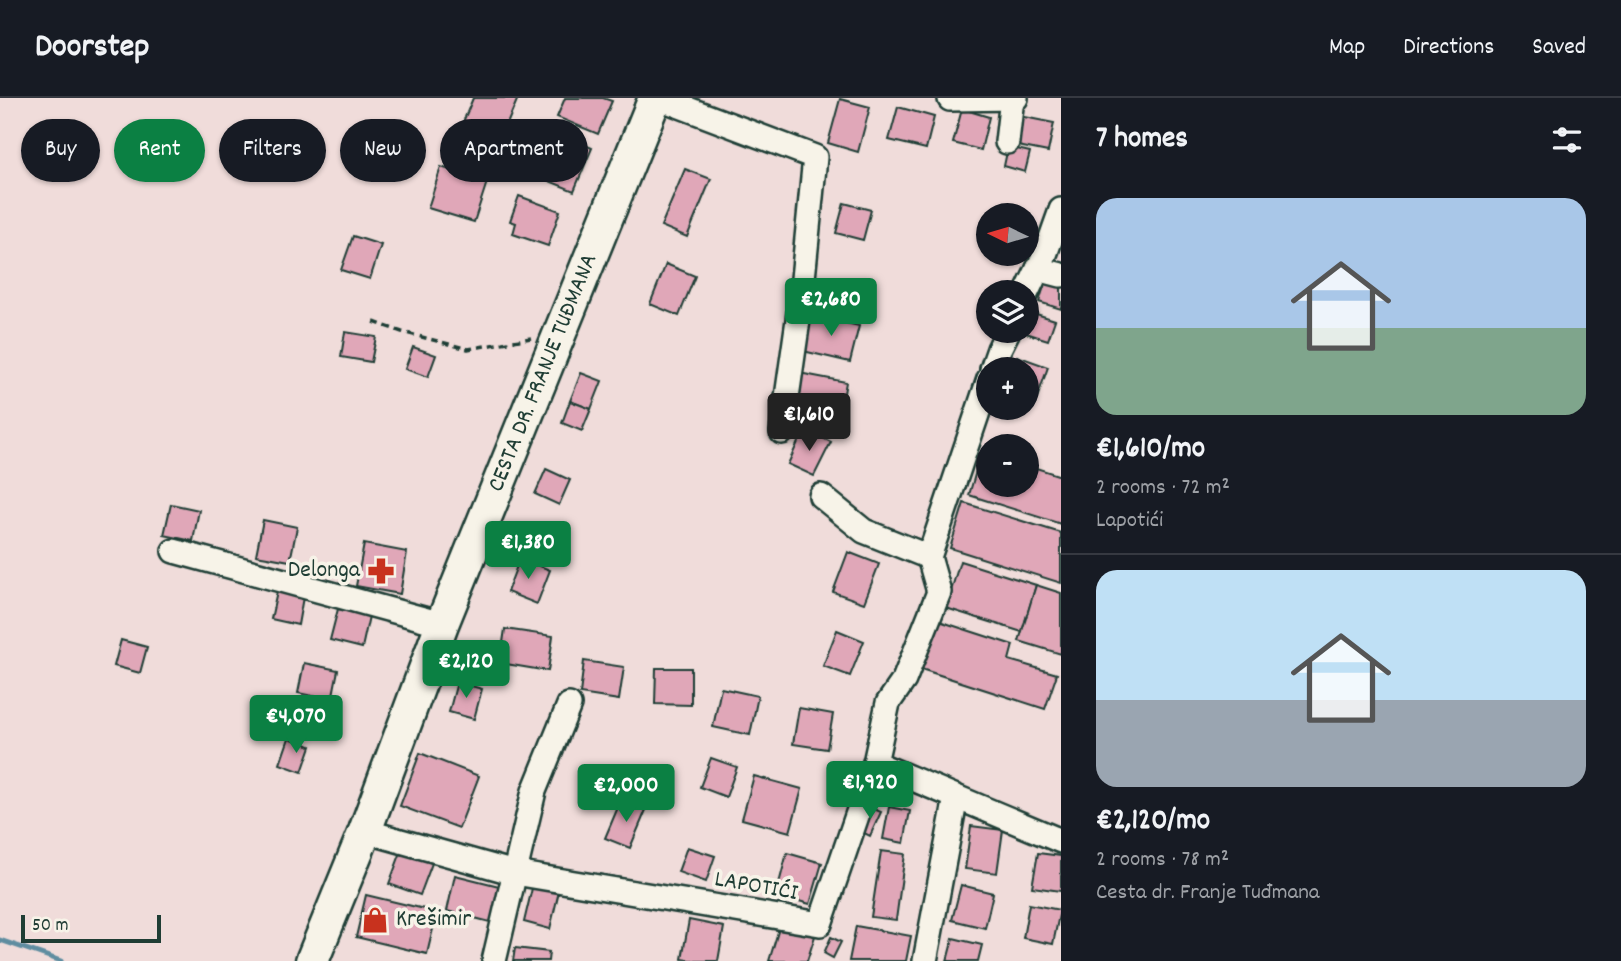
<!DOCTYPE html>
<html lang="en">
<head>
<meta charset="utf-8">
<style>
	:root { --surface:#171b24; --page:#242831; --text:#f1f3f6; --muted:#9ea1a6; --line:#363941; --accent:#0b8043 }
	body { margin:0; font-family:Dekko,sans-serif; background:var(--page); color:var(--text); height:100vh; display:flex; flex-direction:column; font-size:26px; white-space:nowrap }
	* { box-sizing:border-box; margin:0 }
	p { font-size:23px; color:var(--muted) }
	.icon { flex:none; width:38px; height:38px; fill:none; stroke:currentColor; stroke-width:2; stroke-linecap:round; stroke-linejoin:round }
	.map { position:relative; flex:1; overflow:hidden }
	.drawer { display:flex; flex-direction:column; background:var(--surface); width:560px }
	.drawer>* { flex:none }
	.hud { position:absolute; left:21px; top:21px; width:665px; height:63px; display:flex; gap:14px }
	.needle { width:46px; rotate:275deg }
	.controls { position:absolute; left:976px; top:105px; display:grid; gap:14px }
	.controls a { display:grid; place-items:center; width:63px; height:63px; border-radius:50%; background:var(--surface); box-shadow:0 2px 5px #0004; font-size:35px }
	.scale { position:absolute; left:21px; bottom:18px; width:140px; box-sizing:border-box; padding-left:7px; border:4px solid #1f3d34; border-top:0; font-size:19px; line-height:24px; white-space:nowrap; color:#1f3d34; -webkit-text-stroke:5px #f7f3e8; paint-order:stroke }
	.price { position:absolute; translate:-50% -60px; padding:0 16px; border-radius:7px; background:var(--accent); color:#fff; font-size:23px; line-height:46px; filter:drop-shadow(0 2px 4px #0008) }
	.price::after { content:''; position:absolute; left:50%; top:42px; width:21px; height:16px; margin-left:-10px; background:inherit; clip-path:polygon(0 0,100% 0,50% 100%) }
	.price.current { background:#222; color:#fff }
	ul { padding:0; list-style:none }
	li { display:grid; align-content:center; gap:14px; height:371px; padding:0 35px }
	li+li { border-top:2px solid var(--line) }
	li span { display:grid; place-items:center; height:217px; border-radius:21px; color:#555 }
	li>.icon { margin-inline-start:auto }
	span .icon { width:126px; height:126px; fill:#fffc; stroke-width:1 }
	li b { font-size:30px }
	h2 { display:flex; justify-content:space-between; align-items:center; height:84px; padding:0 35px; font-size:30px }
	.chip { padding:0 24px; border-radius:32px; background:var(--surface); box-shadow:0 2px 5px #0004; font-size:24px; line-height:63px }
	.chip.current { background:var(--accent); color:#fff }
	header { display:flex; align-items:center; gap:42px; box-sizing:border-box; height:98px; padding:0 35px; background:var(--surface); border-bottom:2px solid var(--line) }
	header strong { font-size:33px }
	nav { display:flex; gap:38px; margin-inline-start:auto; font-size:24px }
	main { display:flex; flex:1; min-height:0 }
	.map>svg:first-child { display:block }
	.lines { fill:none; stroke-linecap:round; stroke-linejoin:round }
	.stream { stroke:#5f8da0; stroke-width:5 }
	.building { fill:#e0a7b8; stroke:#1f3d34; stroke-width:2 }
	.street-casing { stroke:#1f3d34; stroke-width:28 }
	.secondary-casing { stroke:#1f3d34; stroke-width:37 }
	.path { stroke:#1f3d34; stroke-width:3.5; stroke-dasharray:7 5; stroke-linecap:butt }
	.street { stroke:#f7f3e8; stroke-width:23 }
	.secondary { stroke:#f7f3e8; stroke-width:32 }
	.labels { text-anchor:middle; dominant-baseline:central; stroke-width:7; stroke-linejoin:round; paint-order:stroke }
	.street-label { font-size:24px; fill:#1f3d34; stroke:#f7f3e8 }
	.poi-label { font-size:24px; fill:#1f3d34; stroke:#f7f3e8; text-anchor:end }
</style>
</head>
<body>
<header>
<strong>Doorstep</strong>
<nav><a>Map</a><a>Directions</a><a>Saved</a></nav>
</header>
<main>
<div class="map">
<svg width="1061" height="863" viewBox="0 0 1061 863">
	<rect width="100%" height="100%" fill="#f0dcda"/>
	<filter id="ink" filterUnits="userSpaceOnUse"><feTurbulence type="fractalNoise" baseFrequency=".0143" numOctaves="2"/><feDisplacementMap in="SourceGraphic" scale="14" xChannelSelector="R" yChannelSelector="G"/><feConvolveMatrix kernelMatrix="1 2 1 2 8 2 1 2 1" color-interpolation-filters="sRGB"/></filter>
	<g filter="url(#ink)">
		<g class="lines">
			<!-- stream -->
			<polyline class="stream" points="0,842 61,863"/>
		</g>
		<!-- building -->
		<g class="building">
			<polygon points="473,0 518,0 491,64 459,50 464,39 458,36"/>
			<polygon points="565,0 603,0 612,3 598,36 557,19"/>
			<polygon points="840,1 870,9 858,54 828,45"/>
			<polygon points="898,9 934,19 926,51 889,42"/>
			<polygon points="962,11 989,19 981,52 953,45"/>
			<polygon points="1019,18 1054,25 1048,54 1013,47"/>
			<polygon points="551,32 592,50 574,93 532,76"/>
			<polygon points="1008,49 1030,54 1025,74 1004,68"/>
			<polygon points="441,69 487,84 474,124 428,110"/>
			<polygon points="685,71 711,81 687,139 661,128"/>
			<polygon points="519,98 560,113 548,148 513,136 516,125 510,123"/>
			<polygon points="844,105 871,112 863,142 836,135"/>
			<polygon points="353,138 381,147 370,181 341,172"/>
			<polygon points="666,166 695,178 679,218 650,206"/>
			<polygon points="1048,176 1061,180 1061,211 1039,204"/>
			<polygon points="1033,215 1055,222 1048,242 1026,235"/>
			<polygon points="811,217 859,228 850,264 803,253"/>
			<polygon points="345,234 376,239 371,264 341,259"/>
			<polygon points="413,249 436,257 428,279 405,271"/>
			<polygon points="1017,258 1048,269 1036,303 1027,300 1027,271 1012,271"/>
			<polygon points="581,275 602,283 591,311 570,303"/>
			<polygon points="799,275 846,284 840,317 793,308"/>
			<polygon points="570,303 591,311 582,333 562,325"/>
			<polygon points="804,331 831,344 814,378 788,366"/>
			<polygon points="982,353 989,355 989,387 1027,387 1027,367 1061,378 1061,426 969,397"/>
			<polygon points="546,371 570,382 559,407 535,396"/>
			<polygon points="964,405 1061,435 1061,485 950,450"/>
			<polygon points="171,406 199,412 193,443 164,437"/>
			<polygon points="263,422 297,429 290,463 256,457"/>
			<polygon points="364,446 407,454 400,496 356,488"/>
			<polygon points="848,454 879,466 864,505 833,494"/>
			<polygon points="520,460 550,472 537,506 507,494"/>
			<polygon points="960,463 1036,487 1022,534 946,510"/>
			<polygon points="1036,487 1061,495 1061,556 1019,543"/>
			<polygon points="277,494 303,499 298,527 271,521"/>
			<polygon points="338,511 369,518 362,550 330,542"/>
			<polygon points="936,522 1013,547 1009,562 1057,576 1045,611 918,570"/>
			<polygon points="505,531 553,538 548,573 500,565"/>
			<polygon points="837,532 864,543 850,578 823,568"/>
			<polygon points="121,542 147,549 140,575 114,568"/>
			<polygon points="584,563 624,569 619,602 580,596"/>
			<polygon points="304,565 338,572 332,602 298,595"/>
			<polygon points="656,570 691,570 691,607 655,606"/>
			<polygon points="457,584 482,591 474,621 449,614"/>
			<polygon points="721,590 758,598 750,637 713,629"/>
			<polygon points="799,610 833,616 827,651 793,646"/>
			<polygon points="289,640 311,648 302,674 280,666"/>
			<polygon points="420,655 479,678 459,730 400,708"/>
			<polygon points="711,660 737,669 726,699 700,689"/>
			<polygon points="754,678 802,691 790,734 742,721"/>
			<polygon points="621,702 646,712 630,750 605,740"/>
			<polygon points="869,709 881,714 870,738 858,732"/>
			<polygon points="889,709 910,713 904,745 883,741"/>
			<polygon points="971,728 1003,732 997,775 965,771"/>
			<polygon points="687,749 715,758 706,784 678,774"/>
			<polygon points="881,753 905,756 896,822 871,819"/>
			<polygon points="401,754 432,765 420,797 389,786"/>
			<polygon points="787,755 822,765 810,806 776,797"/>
			<polygon points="1038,755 1061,758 1061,793 1032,789"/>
			<polygon points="455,777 507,790 498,826 447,813"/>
			<polygon points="533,786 559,793 550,831 524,824"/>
			<polygon points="961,787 993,795 985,830 952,822"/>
			<polygon points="366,797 437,814 427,856 356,839"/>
			<polygon points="1029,806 1060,812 1053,846 1023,840"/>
			<polygon points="689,822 724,829 718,863 696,863 682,861"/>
			<polygon points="780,827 815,838 807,863 769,863"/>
			<polygon points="856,828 911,838 906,863 849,863"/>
			<polygon points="831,839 841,844 833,860 824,855"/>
			<polygon points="953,840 982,847 978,863 947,863"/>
			<polygon points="515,850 549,854 548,863 513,863"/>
		</g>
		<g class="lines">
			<!-- street casing -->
			<g class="street-casing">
				<g id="street">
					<polyline points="659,0 815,59 801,201 782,334"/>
					<polyline points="950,0 950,1 1016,0"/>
					<polyline points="1007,44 1012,0"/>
					<polyline points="1038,171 1061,177"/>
					<polyline points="1027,194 1046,154 1061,112"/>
					<polyline points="992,271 999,251 1008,233"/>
					<polyline points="821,398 864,433 929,459"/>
					<polyline points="174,453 442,526"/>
					<polyline points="875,665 1061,743"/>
					<polyline points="365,733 515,775 820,826 875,665 888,605 904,582 939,494 929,459 989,281"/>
					<polyline points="494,863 534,693 569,607"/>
					<polyline points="925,863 956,699"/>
				</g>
			</g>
			<!-- secondary casing -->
			<g class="secondary-casing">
				<g id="secondary">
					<path id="s1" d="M 312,863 L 365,733 L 442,526 L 655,0"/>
				</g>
			</g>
			<!-- path -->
			<polyline class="path" points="374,224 402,234 468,251 531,240"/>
			<!-- street -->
			<use href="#street" class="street"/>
			<!-- secondary -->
			<use href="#secondary" class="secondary"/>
		</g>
	</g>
	<!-- icons -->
	<defs>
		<g id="pharmacy-bare" transform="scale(2.1)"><path d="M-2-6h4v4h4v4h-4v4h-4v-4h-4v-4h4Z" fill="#c8321e" stroke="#f7f3e8" stroke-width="2.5" paint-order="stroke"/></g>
		<g id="shop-bare" transform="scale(2.1)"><path d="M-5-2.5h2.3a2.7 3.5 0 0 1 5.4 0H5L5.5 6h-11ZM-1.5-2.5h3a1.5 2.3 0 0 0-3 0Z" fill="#c8321e" stroke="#f7f3e8" stroke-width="2.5" paint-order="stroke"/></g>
	</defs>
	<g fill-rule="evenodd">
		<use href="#pharmacy-bare" x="381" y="473"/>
		<use href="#shop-bare" x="375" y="822"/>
	</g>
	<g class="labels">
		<!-- street labels -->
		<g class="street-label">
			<text stroke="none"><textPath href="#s1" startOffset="632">CESTA DR. FRANJE TUĐMANA</textPath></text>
			<text transform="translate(756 789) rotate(10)">LAPOTIĆI</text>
		</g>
		<!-- poi labels -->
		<g class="poi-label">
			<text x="360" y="473">Delonga</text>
			<text x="396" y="822" text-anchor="start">Krešimir</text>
		</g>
	</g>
</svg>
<div class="controls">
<a><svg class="needle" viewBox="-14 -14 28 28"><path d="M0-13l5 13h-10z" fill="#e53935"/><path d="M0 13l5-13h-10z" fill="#9ea1a6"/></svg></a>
<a><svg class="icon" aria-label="layers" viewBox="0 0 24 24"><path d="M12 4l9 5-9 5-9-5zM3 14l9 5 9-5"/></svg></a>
<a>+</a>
<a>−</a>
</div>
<div class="scale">50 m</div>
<b class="price" style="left:831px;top:240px">€2,680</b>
<b class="price current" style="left:809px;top:355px">€1,610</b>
<b class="price" style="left:528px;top:483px">€1,380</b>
<b class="price" style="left:466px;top:602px">€2,120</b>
<b class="price" style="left:296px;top:657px">€4,070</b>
<b class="price" style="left:870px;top:723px">€1,920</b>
<b class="price" style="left:626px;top:726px">€2,000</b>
<div class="hud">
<a class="chip">Buy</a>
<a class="chip current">Rent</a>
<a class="chip">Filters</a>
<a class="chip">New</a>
<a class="chip">Apartment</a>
</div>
</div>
<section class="drawer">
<h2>7 homes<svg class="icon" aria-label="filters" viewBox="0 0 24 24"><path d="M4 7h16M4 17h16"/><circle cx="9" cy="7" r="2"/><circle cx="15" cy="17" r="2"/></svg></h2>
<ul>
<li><span style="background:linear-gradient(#a9c7e8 60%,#7fa58c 0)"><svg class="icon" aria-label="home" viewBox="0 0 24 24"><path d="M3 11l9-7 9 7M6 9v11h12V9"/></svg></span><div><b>€1,610/mo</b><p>2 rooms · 72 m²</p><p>Lapotići</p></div></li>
<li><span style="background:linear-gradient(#bfe0f5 60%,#9aa5b1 0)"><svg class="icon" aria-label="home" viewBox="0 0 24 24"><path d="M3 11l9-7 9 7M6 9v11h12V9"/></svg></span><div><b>€2,120/mo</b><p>2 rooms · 78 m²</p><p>Cesta dr. Franje Tuđmana</p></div></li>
</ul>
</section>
</main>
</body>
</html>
